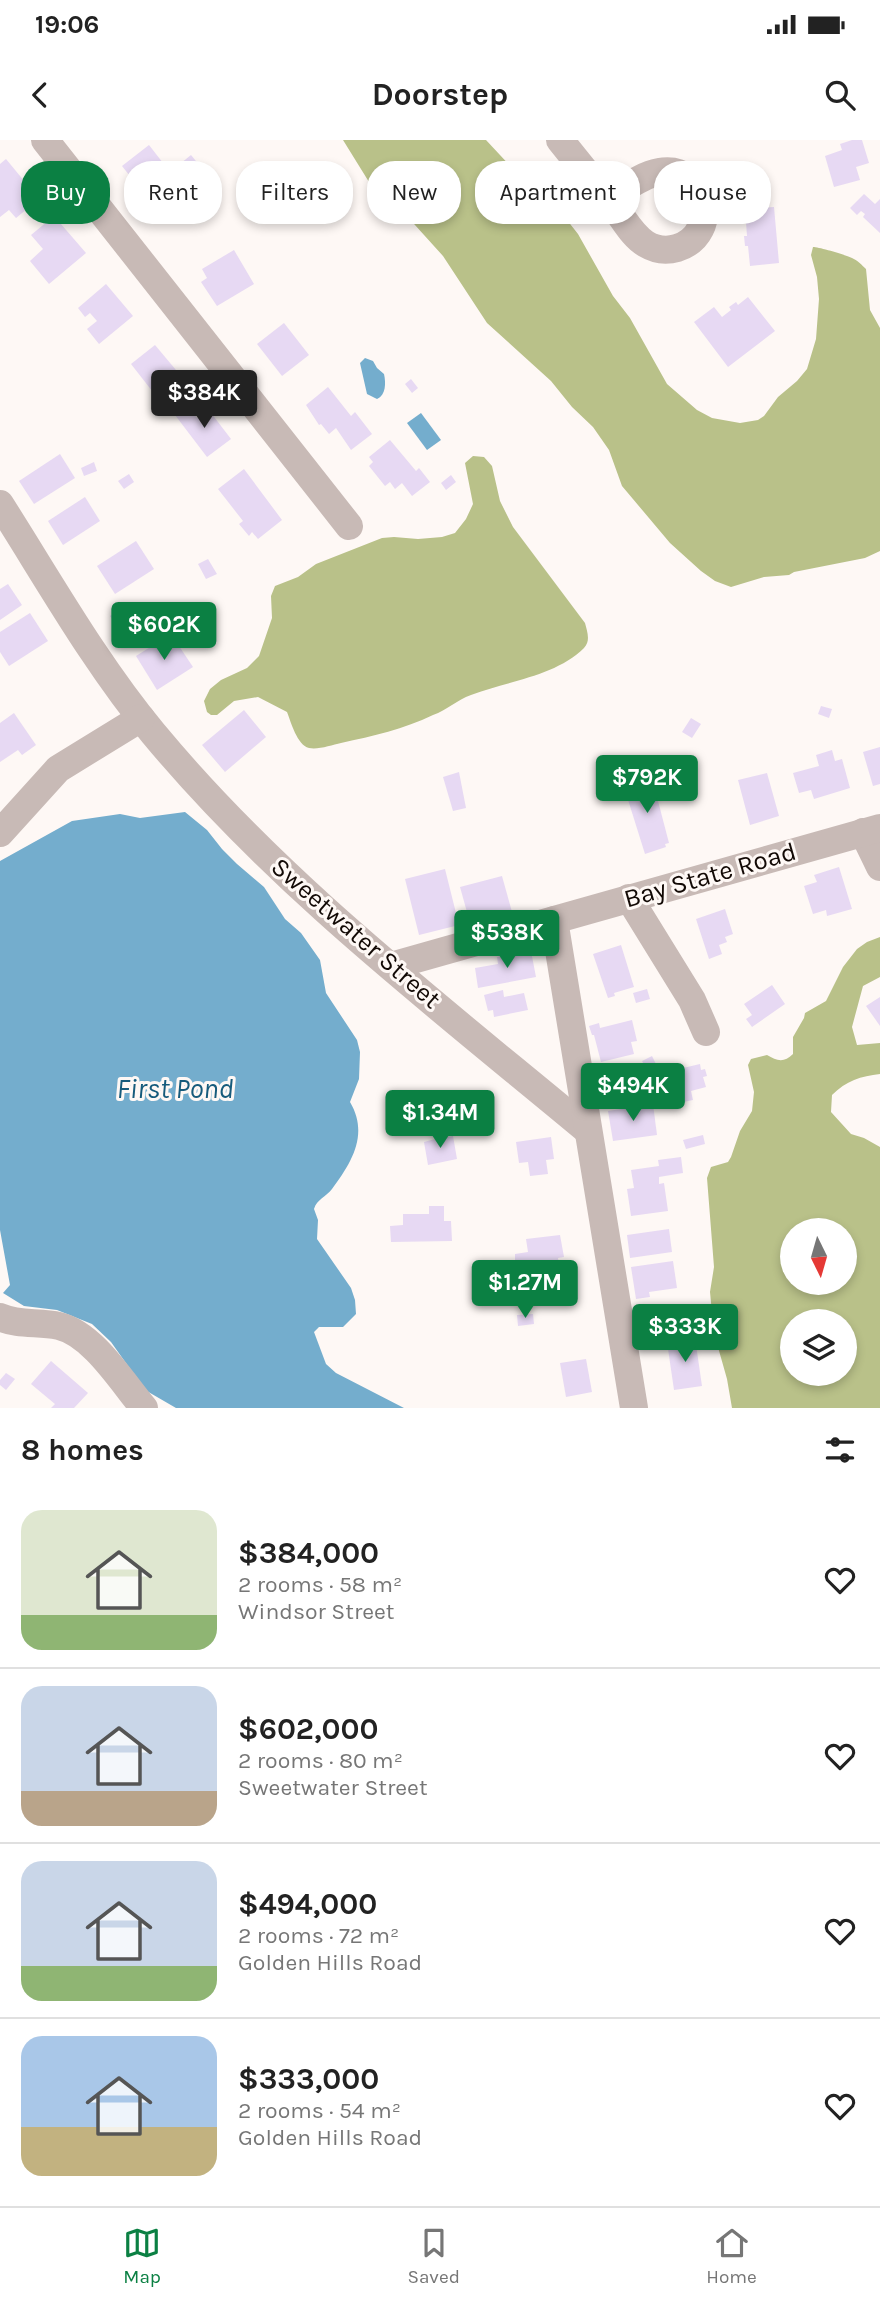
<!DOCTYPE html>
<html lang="en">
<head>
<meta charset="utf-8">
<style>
	:root { --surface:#fff; --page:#f6f6f6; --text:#222; --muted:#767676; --line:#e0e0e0; --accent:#0b8043 }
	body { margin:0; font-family:Karla,sans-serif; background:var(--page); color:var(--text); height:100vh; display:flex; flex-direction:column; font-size:26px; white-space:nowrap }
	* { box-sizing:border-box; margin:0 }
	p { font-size:23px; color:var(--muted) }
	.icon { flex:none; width:38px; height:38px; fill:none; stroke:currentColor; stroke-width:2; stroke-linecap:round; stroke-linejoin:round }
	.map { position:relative; height:1268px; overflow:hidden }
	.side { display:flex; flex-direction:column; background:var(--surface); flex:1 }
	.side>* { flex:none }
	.top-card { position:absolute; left:21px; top:21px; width:838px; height:63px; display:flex; gap:14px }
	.needle { width:46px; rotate:175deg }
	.fabs { position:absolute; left:780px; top:1078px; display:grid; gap:14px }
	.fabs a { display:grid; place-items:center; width:77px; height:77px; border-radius:50%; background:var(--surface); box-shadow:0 4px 10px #0003; font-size:35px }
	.price { position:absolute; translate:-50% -60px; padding:0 16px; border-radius:7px; background:var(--accent); color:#fff; font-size:23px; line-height:46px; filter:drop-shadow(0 2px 4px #0008) }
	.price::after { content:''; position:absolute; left:50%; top:42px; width:21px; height:16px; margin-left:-10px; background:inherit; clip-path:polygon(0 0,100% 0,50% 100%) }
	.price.current { background:#222; color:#fff }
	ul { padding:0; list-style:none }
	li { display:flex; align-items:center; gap:21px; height:175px; padding:0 21px }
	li+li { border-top:2px solid var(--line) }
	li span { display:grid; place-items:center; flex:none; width:196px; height:140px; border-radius:21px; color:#555 }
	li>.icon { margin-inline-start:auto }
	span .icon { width:84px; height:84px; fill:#fffc; stroke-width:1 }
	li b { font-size:30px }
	h2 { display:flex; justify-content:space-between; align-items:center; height:84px; padding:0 21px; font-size:30px }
	.chip { padding:0 24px; border-radius:28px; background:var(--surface); box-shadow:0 4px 10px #0003; font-size:24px; line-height:63px }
	.chip.current { background:var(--accent); color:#fff }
	.status { display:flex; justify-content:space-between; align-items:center; height:49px; padding:0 35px; background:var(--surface); direction:ltr }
	.status svg { height:19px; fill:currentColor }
	header { display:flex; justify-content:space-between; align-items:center; height:91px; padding:0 21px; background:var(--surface); font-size:32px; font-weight:700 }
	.dock { display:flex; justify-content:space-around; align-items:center; height:98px; border-top:2px solid var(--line); background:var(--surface); font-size:19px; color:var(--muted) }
	.dock a { display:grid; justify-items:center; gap:4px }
	.dock .current { color:var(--accent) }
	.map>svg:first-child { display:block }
	.forest { fill:#b9c189; fill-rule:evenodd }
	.water { fill:#74adcd }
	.building { fill:#e7d9f3 }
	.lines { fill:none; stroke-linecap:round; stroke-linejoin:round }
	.minor { stroke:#c8bab6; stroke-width:28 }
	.labels { text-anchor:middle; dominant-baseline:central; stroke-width:6; stroke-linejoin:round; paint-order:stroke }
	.street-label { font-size:26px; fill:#120905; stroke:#fef8f5 }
	.water-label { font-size:28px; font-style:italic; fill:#165b7c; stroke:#fef8f5 }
</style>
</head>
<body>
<div class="status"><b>19:06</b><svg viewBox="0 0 49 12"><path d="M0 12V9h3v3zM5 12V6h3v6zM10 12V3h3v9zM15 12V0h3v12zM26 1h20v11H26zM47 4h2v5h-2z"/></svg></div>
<header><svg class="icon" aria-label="back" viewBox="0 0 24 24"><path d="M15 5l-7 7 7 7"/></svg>Doorstep<svg class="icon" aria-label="search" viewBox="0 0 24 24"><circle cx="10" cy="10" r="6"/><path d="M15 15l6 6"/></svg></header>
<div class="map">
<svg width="880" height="1268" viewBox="0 0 880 1268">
	<rect width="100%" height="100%" fill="#fef8f5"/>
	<!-- forest -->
	<g class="forest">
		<path d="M 343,0 L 486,0 L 544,62 L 567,80 L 578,94 L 613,156 L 630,178 L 667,244 L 697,270 L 712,278 L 740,283 L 758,280 L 764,276 L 778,257 L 797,241 L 807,229 L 816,199 L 819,159 L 817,137 L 811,115 L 813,107 C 819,107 846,115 852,118 C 857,120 862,125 866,129 L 870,170 L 880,188 L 880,411 L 865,418 L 794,432 L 789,435 L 764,437 L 731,447 L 715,441 L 701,431 L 670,403 L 622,346 L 609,310 L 593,287 L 572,267 L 551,241 L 487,183 L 443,116 L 396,64 L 369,42 Z"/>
		<path d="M 473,316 L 484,317 L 492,326 L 500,361 L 513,387 L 585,483 C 587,491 591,501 584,508 C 556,536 508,541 471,555 C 457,560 447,570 433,575 C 404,589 373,596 341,603 C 332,605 318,610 309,608 C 297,605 291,582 287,572 L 258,557 L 234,561 L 217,575 L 211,575 L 207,572 L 204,561 L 210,549 L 221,540 L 247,528 L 259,516 L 272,478 L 271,456 L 275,446 L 298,437 L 316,424 L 382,398 L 394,397 L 418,399 L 442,397 L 455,393 L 466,379 L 473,364 L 465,323 Z"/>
		<path d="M 880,797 L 880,837 L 863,846 L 852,887 L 857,905 L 880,903 L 880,934 C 861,936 846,941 832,955 L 831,972 L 851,994 L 864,998 L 880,1007 L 880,1268 L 732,1268 L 727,1239 L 714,1193 L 710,1152 L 714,1127 L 707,1038 L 711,1027 L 728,1022 L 731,1017 L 740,991 L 752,971 L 754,952 L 748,925 L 751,919 L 767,915 C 777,921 784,923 793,914 L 793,897 L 804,878 L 805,873 L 826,861 L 843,827 L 857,809 L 867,802 ZM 845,1090 L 845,1143 L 793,1143 L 793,1090 ZM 845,1181 L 845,1234 L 793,1234 L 793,1181 Z"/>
	</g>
	<!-- water -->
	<g class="water">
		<path d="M 365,218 L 373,221 L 377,228 L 384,234 C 386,243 386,255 377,259 L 367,254 L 360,223 Z"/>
		<polygon points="421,273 441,300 427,310 407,283"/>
		<path d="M 185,672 L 207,690 L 222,709 L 237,724 L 264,747 L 285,779 L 301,793 L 320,820 L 326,853 L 357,900 L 360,912 L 359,939 L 350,962 C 369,994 352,1022 332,1049 C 326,1057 317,1059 314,1069 L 318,1080 L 317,1099 L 351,1148 L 355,1160 L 356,1174 L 343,1187 L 319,1187 L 314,1192 L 326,1224 L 336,1233 L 404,1268 L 176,1268 L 145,1250 L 111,1202 L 92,1184 L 57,1170 L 24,1166 L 3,1153 L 10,1145 L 0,1090 L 0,721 L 72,681 L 120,674 L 140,678 Z"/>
	</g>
	<!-- building -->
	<g class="building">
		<polygon points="852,0 862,0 869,23 856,27 860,40 834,47 825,16 842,10 840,4"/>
		<polygon points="149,5 170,32 191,15 204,31 156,69 122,26"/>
		<polygon points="6,19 39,59 16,78 9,70 0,77 0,24"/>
		<polygon points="864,54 875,64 880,59 880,93 863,77 865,74 861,71 857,75 850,68"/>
		<polygon points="774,67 779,123 750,126 748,106 745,106 744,96 747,96 745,69"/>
		<polygon points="54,76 86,113 49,144 30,121 43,109 31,95"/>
		<polygon points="234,110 254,144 217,166 201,142 207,138 202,129"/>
		<polygon points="106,144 133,176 99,204 87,189 97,181 90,173 85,177 78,168"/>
		<polygon points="748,157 775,191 728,227 694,182 714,167 722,177 731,170 729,167 736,162 738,165"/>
		<polygon points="284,183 309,215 282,236 257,204"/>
		<polygon points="155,205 181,236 156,256 131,224"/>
		<polygon points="411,239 418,248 412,253 405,244"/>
		<polygon points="328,247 351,276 355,272 372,294 351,310 336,288 329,294 321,284 319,285 306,265"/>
		<polygon points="187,265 197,278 208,269 231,299 207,317 175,275"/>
		<polygon points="390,300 416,331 419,328 430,342 412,356 402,343 395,349 390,342 385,346 369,326 373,322 369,317"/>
		<polygon points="60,314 75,338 34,364 19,341"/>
		<polygon points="94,322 97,331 84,336 81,328"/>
		<polygon points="244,329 282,380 258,399 252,392 249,396 239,384 243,381 218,349"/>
		<polygon points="129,334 134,342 124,349 118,341"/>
		<polygon points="451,335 456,342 446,350 441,343"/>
		<polygon points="85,357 100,381 63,405 48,381"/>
		<polygon points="136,401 154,429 115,454 97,426"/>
		<polygon points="208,419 217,434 206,439 198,424"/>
		<polygon points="8,444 22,465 0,480 0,449"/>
		<polygon points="154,462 167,482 130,506 110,476 129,463 136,473"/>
		<polygon points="30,473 48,501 9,526 0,512 0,492"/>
		<polygon points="171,494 193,527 157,550 136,516"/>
		<polygon points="821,566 832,569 829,578 818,574"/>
		<polygon points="244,570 266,597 225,632 202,605"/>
		<polygon points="14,573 36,605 22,615 18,610 0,622 0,583"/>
		<polygon points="691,578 701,584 692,598 682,592"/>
		<polygon points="880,607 880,644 873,646 863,612"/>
		<polygon points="832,610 835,621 842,619 850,648 814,659 811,650 799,653 793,633 819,626 816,615"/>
		<polygon points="459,632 466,668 453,671 443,637"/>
		<polygon points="767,633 779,676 750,685 738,640"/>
		<polygon points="652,638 669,703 665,704 666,707 645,714 624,647"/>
		<polygon points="839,727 852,769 827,776 826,770 813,774 804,746 817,742 814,735"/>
		<polygon points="445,729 459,785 419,795 405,739"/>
		<polygon points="502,736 512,772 470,783 460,747"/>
		<polygon points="725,769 733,794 725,797 727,802 719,805 722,814 709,819 696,779"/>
		<polygon points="621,805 634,847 614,853 615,856 608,858 593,814"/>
		<polygon points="531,811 536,837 478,848 475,828 498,824 497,817"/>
		<polygon points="772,845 785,864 752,887 746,879 752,875 744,864"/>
		<polygon points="647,849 650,859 636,863 633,853"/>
		<polygon points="503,850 504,857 524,853 528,870 494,877 493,870 488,871 484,855"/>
		<polygon points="880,857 880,886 866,866"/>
		<polygon points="632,880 637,901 631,902 634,914 601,922 594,895 592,895 589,886 599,883 600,888"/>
		<polygon points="652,916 656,924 646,929 642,921"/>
		<polygon points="700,924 701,930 705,929 707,936 703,937 706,947 691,951 693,960 674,964 666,932"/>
		<polygon points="640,937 642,951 621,954 619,940"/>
		<polygon points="653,964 657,995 613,1001 608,971"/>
		<polygon points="441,993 442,998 453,996 457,1019 428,1025 424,1002 435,999 434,994"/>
		<polygon points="703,995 705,1004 686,1009 683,1000"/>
		<polygon points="551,997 554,1019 546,1020 548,1034 530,1036 528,1022 519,1023 516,1002"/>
		<polygon points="681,1017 683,1033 659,1037 659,1044 664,1043 668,1071 631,1076 627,1049 634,1048 631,1030 659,1026 658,1020"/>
		<polygon points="429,1066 444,1066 444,1081 451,1081 452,1101 391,1102 390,1086 403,1085 403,1074 429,1074"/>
		<polygon points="669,1089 672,1112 630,1118 627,1095"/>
		<polygon points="560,1095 564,1117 558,1118 560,1132 532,1136 534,1149 511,1153 506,1121 515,1120 515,1114 528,1112 526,1099"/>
		<polygon points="673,1121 677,1148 649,1152 650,1157 636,1159 631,1127"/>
		<polygon points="533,1174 534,1184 518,1186 517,1175"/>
		<polygon points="695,1198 702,1246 674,1250 667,1202"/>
		<polygon points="586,1219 592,1252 566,1257 560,1223"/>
		<polygon points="51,1221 88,1253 74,1268 51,1268 55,1264 31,1244"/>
		<polygon points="6,1233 15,1239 6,1250 0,1245 0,1240"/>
	</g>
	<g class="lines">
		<!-- minor -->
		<g class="minor">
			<polyline points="45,0 349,386"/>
			<path d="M 560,0 L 564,5 C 582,27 600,50 618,72 C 626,83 634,97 646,104 C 656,110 667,111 677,108 C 723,94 706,23 659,32 C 641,35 623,50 607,59"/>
			<path d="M 0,364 C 49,441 95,523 153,593 C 279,745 437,865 587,990"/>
			<polyline points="863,692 880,727"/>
			<polyline points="0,693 58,629 141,578"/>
			<polyline points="629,758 692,860 706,892"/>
			<polyline points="554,780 634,1268"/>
			<polyline points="391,826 880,688"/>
			<path d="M 0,1177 C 19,1186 39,1181 59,1186 C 93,1194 122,1242 144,1268"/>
		</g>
	</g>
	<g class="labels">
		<!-- street labels -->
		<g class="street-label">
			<text transform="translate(710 735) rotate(-16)">Bay State Road</text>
			<text transform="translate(356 793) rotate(41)">Sweetwater Street</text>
		</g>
		<!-- water labels -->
		<g class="water-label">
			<text x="175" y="948">First Pond</text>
		</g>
	</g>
</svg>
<div class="fabs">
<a><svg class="needle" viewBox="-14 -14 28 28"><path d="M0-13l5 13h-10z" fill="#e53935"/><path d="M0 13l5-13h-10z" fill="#767676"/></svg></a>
<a><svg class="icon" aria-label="layers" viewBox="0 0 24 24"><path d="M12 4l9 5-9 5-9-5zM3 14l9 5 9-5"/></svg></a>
</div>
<b class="price current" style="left:204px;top:290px">$384K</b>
<b class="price" style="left:164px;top:522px">$602K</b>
<b class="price" style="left:647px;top:675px">$792K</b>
<b class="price" style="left:507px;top:830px">$538K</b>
<b class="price" style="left:633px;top:983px">$494K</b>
<b class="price" style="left:440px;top:1010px">$1.34M</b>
<b class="price" style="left:525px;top:1180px">$1.27M</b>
<b class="price" style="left:685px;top:1224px">$333K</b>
<div class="top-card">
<a class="chip current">Buy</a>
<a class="chip">Rent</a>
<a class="chip">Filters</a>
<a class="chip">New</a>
<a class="chip">Apartment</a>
<a class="chip">House</a>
</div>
</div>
<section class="side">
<h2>8 homes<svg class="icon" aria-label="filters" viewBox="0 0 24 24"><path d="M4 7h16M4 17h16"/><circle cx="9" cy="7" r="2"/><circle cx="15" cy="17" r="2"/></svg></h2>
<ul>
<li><span style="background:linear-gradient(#dfe7d0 75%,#8fb573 0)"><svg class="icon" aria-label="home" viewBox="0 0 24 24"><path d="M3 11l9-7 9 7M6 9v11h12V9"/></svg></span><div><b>$384,000</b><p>2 rooms · 58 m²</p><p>Windsor Street</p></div><svg class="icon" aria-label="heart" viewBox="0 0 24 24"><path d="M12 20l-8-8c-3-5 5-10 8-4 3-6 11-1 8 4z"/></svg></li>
<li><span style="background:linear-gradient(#c9d6e8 75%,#b9a48a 0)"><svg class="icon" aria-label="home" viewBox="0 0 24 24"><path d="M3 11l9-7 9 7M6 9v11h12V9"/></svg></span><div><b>$602,000</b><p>2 rooms · 80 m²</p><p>Sweetwater Street</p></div><svg class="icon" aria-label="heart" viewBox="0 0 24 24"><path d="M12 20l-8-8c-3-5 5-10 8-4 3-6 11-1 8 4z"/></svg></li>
<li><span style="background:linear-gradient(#c9d6e8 75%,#8fb573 0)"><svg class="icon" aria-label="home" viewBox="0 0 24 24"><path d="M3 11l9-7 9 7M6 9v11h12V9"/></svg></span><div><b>$494,000</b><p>2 rooms · 72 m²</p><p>Golden Hills Road</p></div><svg class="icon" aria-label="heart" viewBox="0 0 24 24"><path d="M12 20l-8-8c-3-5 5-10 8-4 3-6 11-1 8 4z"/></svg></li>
<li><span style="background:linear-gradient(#a9c7e8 65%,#c2b280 0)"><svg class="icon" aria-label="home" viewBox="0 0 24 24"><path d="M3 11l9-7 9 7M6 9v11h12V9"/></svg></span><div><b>$333,000</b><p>2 rooms · 54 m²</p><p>Golden Hills Road</p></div><svg class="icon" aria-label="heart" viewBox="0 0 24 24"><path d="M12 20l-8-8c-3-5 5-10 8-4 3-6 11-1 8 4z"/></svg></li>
</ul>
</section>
<nav class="dock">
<a class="current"><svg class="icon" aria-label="map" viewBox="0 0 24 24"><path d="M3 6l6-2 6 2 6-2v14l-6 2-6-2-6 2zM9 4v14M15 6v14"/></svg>Map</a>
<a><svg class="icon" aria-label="saved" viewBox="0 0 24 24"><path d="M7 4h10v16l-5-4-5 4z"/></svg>Saved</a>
<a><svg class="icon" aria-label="home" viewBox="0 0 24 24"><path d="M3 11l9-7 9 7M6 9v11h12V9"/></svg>Home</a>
</nav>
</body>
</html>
